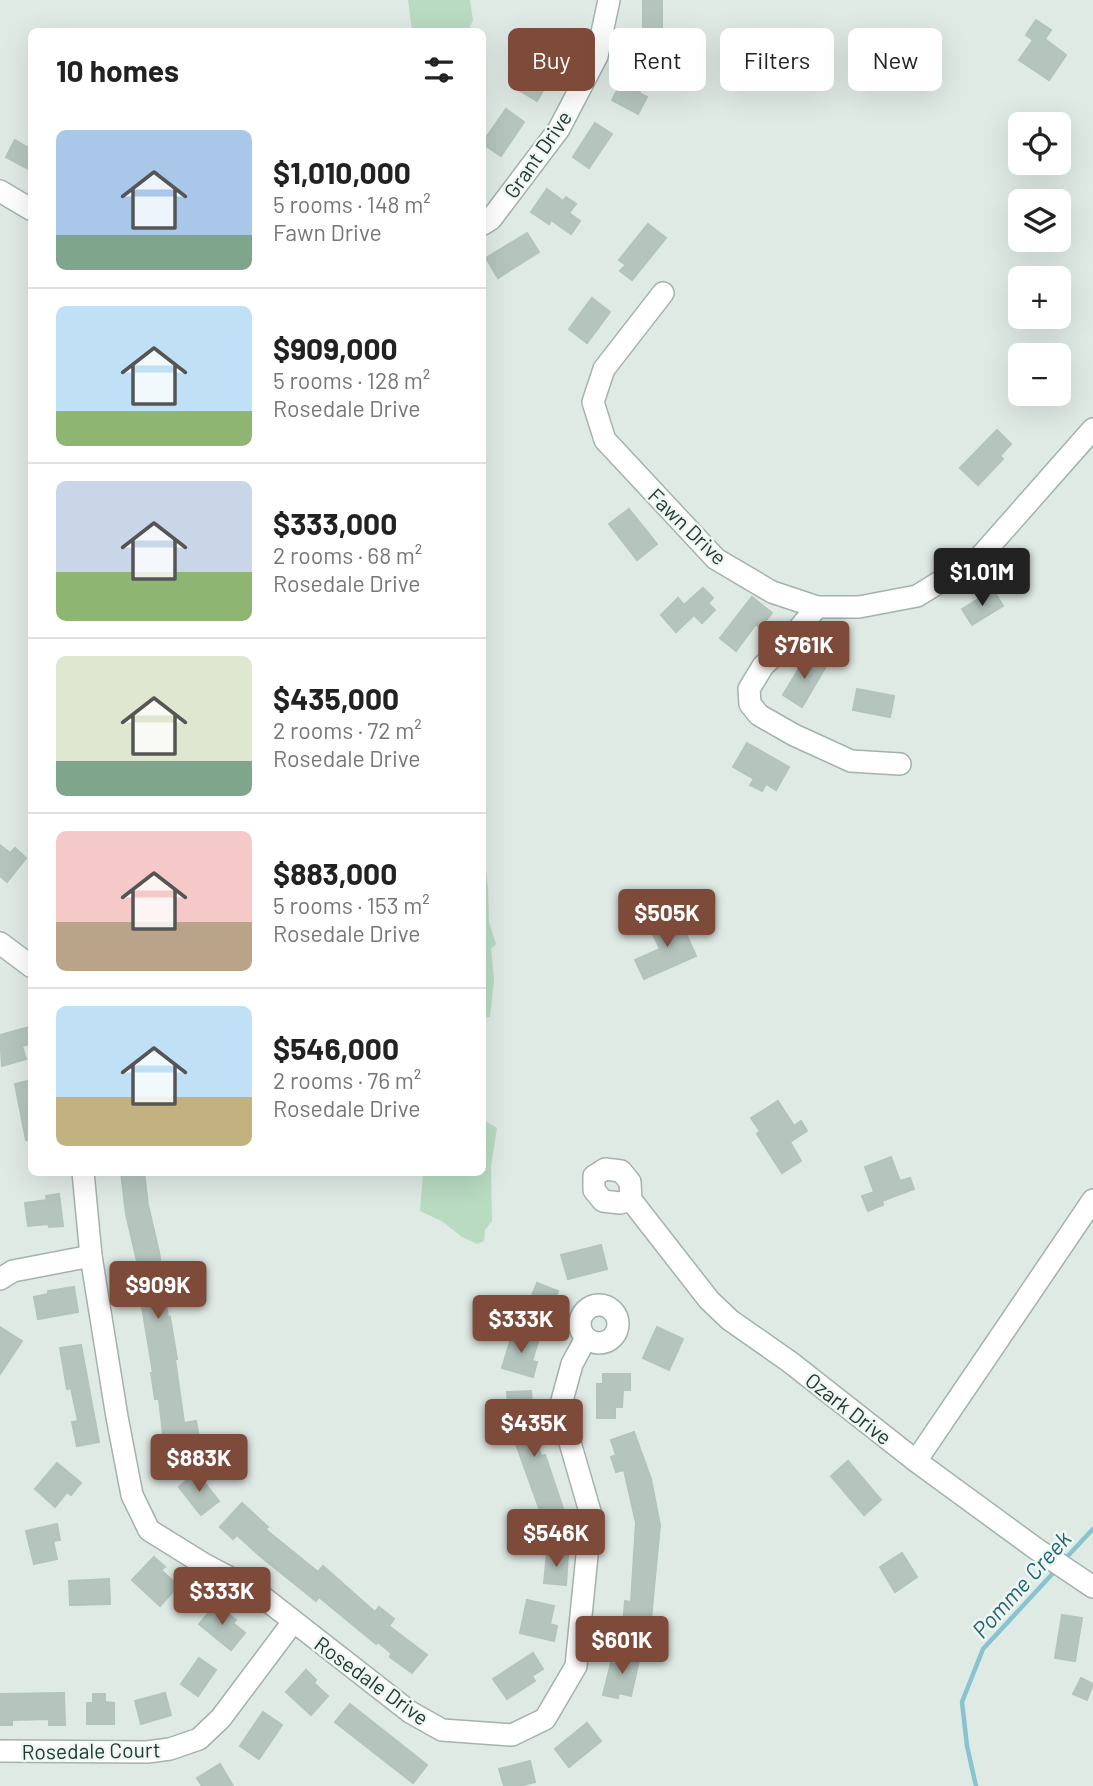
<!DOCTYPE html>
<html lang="en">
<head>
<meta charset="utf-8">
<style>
	:root { --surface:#fff; --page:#f2f2f2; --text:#222; --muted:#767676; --line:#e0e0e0; --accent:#7e4b3b }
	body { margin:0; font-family:Barlow,sans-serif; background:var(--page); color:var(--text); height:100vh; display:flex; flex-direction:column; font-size:26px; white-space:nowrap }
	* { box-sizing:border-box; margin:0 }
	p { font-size:23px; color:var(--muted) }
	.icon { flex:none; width:38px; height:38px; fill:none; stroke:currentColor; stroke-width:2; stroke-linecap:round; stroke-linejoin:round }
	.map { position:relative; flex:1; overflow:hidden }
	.panel { position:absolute; left:28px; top:28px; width:458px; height:1148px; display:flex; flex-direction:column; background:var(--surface); border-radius:10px; box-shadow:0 7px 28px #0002 }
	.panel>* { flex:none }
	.banner { position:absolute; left:508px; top:28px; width:480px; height:63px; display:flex; gap:14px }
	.tools { position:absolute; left:1008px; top:112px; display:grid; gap:14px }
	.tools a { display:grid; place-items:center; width:63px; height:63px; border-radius:10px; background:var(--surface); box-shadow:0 7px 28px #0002; font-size:35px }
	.price { position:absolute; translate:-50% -60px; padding:0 16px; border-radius:7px; background:var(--accent); color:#fff; font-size:23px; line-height:46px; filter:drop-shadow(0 2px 4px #0008) }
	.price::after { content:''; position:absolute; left:50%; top:42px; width:21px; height:16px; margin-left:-10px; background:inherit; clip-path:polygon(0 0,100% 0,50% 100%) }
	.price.current { background:#222; color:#fff }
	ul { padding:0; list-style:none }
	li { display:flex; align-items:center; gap:21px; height:175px; padding:0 28px }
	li+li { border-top:2px solid var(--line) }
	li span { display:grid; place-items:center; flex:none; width:196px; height:140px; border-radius:10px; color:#555 }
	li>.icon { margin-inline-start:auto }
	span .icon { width:84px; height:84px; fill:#fffc; stroke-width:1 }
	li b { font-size:30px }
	h2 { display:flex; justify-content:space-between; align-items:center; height:84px; padding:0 28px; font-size:30px }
	.pill { padding:0 24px; border-radius:10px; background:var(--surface); box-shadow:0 7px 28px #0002; font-size:24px; line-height:63px }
	.pill.current { background:var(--accent); color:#fff }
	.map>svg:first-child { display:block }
	.grass { fill:#b9dbc2 }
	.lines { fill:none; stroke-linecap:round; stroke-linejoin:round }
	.stream { stroke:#88c4cf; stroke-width:4.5 }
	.building { fill:#b5c5be; stroke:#b2c4bc; stroke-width:2 }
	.minor-casing { stroke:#a3b2ac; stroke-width:24 }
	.minor { stroke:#fff; stroke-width:21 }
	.labels { text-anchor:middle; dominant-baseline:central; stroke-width:5; stroke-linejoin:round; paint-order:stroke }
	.street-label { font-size:21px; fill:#213a33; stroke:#f0f7f3 }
	.water-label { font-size:23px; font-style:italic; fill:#1d6674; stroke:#f0f7f3 }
</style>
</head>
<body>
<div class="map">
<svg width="1093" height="1786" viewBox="0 0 1093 1786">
	<rect width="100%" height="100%" fill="#e0eae5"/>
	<!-- grass -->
	<g class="grass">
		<polygon points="408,0 470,0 473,20 468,31 412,31"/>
		<polygon points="483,851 488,887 489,922 496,944 491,949 494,980 490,1017 483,1018"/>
		<polygon points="486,1121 497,1128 491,1166 492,1221 485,1230 484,1241 477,1244 462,1237 443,1222 420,1211 423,1173 483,1172 483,1122"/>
	</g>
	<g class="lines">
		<!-- stream -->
		<g class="stream">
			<polyline points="1065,1559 1093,1529"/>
			<polyline points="976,1786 967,1746 962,1702 983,1649 1055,1571"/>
		</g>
	</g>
	<!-- building -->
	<g class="building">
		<rect x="643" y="0" width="19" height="29"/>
		<polygon points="1036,20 1051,30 1045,39 1066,55 1049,80 1019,60 1033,40 1026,35"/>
		<polygon points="540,57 557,67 537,101 520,91"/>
		<polygon points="629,67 648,77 639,93 647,97 638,114 612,100"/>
		<polygon points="506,109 524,122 501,156 483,144 483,142"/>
		<polygon points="595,123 612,134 589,168 573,157"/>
		<polygon points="15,140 32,150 32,171 6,157"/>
		<polygon points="547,189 563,201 566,197 576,204 569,213 580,221 571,234 551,220 549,224 531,212"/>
		<polygon points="648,224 666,238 632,280 620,271 626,265 619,260"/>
		<polygon points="527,233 539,252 498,278 486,258"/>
		<polygon points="592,298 610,312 587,343 569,329"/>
		<polygon points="997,430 1011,444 1000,456 1003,459 978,485 960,468"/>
		<polygon points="629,509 657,544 637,560 609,524"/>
		<polygon points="703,588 713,598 708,603 715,610 702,623 694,615 676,632 661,615 678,598 684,605"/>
		<polygon points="993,590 1003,606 972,625 962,609"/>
		<polygon points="752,597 772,613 760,628 756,624 736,651 720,638"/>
		<polygon points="807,655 826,666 802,707 783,695"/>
		<polygon points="857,689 894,696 890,717 853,710"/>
		<polygon points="747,743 789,767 776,790 766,784 762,791 750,785 754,779 733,767"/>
		<polygon points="0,845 10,853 15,848 26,858 7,882 0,876"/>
		<polygon points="678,916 696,956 644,979 635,960 660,949 650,928"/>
		<polygon points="29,1027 32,1043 22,1046 26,1059 2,1066 0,1035"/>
		<polygon points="32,1080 32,1139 26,1140 15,1084"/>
		<polygon points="778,1101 794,1126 801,1121 807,1131 790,1142 801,1161 782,1173 757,1134 760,1131 751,1118"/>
		<polygon points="891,1157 900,1181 910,1178 914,1189 882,1201 883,1205 868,1211 862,1196 874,1192 865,1167"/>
		<polygon points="121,1172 144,1172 148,1205 159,1252 168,1318 170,1317 177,1359 175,1359 184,1423 196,1421 202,1455 173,1460 170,1442 164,1443 159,1399 155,1399 151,1373 153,1373 136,1271 139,1270 126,1214"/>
		<polygon points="59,1194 63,1226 49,1227 48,1224 28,1226 25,1203 47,1200 46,1196"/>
		<polygon points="601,1245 607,1269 568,1279 561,1255"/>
		<polygon points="537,1283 558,1291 546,1320 525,1312"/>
		<polygon points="74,1287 78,1312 38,1319 34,1297 48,1294 48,1291"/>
		<polygon points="0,1327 22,1341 0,1374"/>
		<polygon points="657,1327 683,1339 669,1370 643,1358"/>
		<polygon points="513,1332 539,1339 532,1361 537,1362 533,1377 502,1368"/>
		<polygon points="81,1345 99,1442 77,1446 72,1422 78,1421 71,1388 67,1389 60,1348"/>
		<polygon points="603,1374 630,1374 630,1390 623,1390 622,1407 615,1407 615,1418 597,1418 597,1384 603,1384"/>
		<polygon points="531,1391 534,1432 541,1456 545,1455 568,1523 547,1530 512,1433 510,1433 507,1392"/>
		<polygon points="634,1432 651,1479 660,1525 650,1630 623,1627 625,1601 631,1602 636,1523 624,1470 616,1472 611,1457 616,1455 611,1440"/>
		<polygon points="848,1461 881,1500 864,1515 831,1476"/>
		<polygon points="57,1463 81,1483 71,1495 67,1492 55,1507 35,1489"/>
		<polygon points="196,1472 219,1501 201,1515 179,1487"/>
		<polygon points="242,1503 268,1527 265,1529 318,1572 323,1566 375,1612 379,1607 394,1619 389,1626 427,1655 412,1673 390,1657 391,1653 378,1642 376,1644 319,1597 316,1601 260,1556 237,1535 233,1539 220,1527"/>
		<polygon points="57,1524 60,1540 53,1541 57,1559 34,1564 26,1531"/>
		<polygon points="547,1552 568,1555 566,1585 544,1583"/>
		<polygon points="902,1553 917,1577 895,1592 880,1567"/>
		<polygon points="154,1557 165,1567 161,1570 178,1586 160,1606 132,1580"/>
		<polygon points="109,1579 110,1604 70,1605 69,1581"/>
		<polygon points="527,1600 554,1606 550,1624 557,1626 554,1641 520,1633"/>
		<polygon points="216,1604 236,1620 233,1623 245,1633 231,1650 199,1624"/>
		<polygon points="1062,1615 1082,1618 1075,1661 1055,1658"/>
		<polygon points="621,1651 640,1656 631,1696 619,1693 618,1698 603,1695 611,1663 618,1665"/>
		<polygon points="533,1653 543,1669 532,1676 535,1681 507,1699 493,1679"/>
		<polygon points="199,1658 216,1670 198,1696 181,1684"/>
		<polygon points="306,1670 316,1680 314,1683 328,1696 311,1715 286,1692"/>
		<polygon points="1081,1678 1093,1684 1087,1700 1073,1694"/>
		<polygon points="64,1693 65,1725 49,1725 49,1719 12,1720 12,1725 0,1725 0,1694"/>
		<polygon points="165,1693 171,1715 141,1724 135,1701"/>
		<polygon points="93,1694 105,1694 105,1702 114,1703 114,1724 87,1724 87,1703 93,1703"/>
		<polygon points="350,1704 427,1765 413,1783 335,1722"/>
		<polygon points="263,1712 282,1725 259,1759 240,1746"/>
		<polygon points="587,1723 601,1741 569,1767 555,1749"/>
		<polygon points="530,1761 535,1782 520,1786 504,1786 499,1769"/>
		<polygon points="220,1764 233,1786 202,1786 197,1778"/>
	</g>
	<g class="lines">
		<!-- minor casing -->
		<g class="minor-casing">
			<g id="minor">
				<polyline points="0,191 32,210"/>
				<polyline points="483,224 491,219 559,129 597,56 609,0"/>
				<polyline points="663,293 604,369 593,402 605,440 716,559 772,592 817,607 859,607 917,596 980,557 1093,429"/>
				<polyline points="817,607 786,644 763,666 749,689 750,704 759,715 794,735 851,761 900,764"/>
				<polyline points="0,943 32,967"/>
				<polyline points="83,1172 91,1256 117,1417 132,1495 149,1530 202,1563 255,1591 410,1712 442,1730 512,1735 545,1719 576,1666 591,1515 560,1408 572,1364 586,1338"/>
				<polyline points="631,1200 620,1203 603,1201 594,1190 594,1176 605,1169 621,1171 630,1182 631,1200 709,1300 730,1320 790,1362 916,1461 1035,1548 1093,1587"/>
				<polyline points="0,1279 13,1271 91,1256"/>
				<circle cx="599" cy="1324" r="19"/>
				<polyline points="916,1461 1093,1200"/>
				<polyline points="0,1751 147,1752 170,1749 199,1739 221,1718 293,1622"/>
			</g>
		</g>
		<!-- minor -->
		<use href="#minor" class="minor"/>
	</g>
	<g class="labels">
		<!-- street labels -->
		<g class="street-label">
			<text transform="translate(537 154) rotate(-55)">Grant Drive</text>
			<text transform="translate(688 526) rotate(44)">Fawn Drive</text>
			<text transform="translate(849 1408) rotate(38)">Ozark Drive</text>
			<text transform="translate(372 1680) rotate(36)">Rosedale Drive</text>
			<text transform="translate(91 1750) rotate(-1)">Rosedale Court</text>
		</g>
		<!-- water labels -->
		<g class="water-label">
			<text transform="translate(1021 1584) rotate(-48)">Pomme Creek</text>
		</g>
	</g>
</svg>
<div class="tools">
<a><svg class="icon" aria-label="locate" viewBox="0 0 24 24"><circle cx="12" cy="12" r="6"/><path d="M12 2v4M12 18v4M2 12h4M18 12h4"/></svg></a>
<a><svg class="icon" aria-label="layers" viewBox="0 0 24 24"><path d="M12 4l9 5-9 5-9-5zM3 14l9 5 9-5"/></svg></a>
<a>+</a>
<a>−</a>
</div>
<b class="price current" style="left:982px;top:608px">$1.01M</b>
<b class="price" style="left:804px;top:681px">$761K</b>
<b class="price" style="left:667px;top:949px">$505K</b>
<b class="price" style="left:158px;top:1321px">$909K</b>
<b class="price" style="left:521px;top:1355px">$333K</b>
<b class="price" style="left:534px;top:1459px">$435K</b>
<b class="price" style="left:199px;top:1494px">$883K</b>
<b class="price" style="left:556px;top:1569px">$546K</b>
<b class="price" style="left:222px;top:1627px">$333K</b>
<b class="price" style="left:622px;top:1676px">$601K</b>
<div class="banner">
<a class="pill current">Buy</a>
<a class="pill">Rent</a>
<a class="pill">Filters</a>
<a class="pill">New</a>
</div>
<section class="panel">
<h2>10 homes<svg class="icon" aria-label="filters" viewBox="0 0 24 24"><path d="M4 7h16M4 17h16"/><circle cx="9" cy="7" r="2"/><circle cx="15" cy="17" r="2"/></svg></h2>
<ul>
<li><span style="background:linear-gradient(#a9c7e8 75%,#7fa58c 0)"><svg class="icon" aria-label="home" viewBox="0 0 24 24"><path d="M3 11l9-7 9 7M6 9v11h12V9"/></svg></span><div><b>$1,010,000</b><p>5 rooms · 148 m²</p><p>Fawn Drive</p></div></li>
<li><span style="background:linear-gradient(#bfe0f5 75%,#8fb573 0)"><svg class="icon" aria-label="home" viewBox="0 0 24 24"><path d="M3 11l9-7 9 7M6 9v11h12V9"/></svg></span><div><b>$909,000</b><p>5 rooms · 128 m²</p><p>Rosedale Drive</p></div></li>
<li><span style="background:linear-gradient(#c9d6e8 65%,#8fb573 0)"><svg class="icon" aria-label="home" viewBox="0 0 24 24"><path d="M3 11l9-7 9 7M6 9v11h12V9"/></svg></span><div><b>$333,000</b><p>2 rooms · 68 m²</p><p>Rosedale Drive</p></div></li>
<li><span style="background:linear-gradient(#dfe7d0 75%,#7fa58c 0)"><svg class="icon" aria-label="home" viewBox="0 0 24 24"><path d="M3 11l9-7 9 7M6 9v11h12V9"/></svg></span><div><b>$435,000</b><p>2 rooms · 72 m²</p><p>Rosedale Drive</p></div></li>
<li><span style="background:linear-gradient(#f6c9c9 65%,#b9a48a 0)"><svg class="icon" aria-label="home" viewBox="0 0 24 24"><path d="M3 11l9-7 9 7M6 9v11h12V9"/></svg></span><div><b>$883,000</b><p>5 rooms · 153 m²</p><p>Rosedale Drive</p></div></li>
<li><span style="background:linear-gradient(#bfe0f5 65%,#c2b280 0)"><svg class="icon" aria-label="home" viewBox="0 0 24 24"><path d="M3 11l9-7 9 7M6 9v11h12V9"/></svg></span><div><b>$546,000</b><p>2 rooms · 76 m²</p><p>Rosedale Drive</p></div></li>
</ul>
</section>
</div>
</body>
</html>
